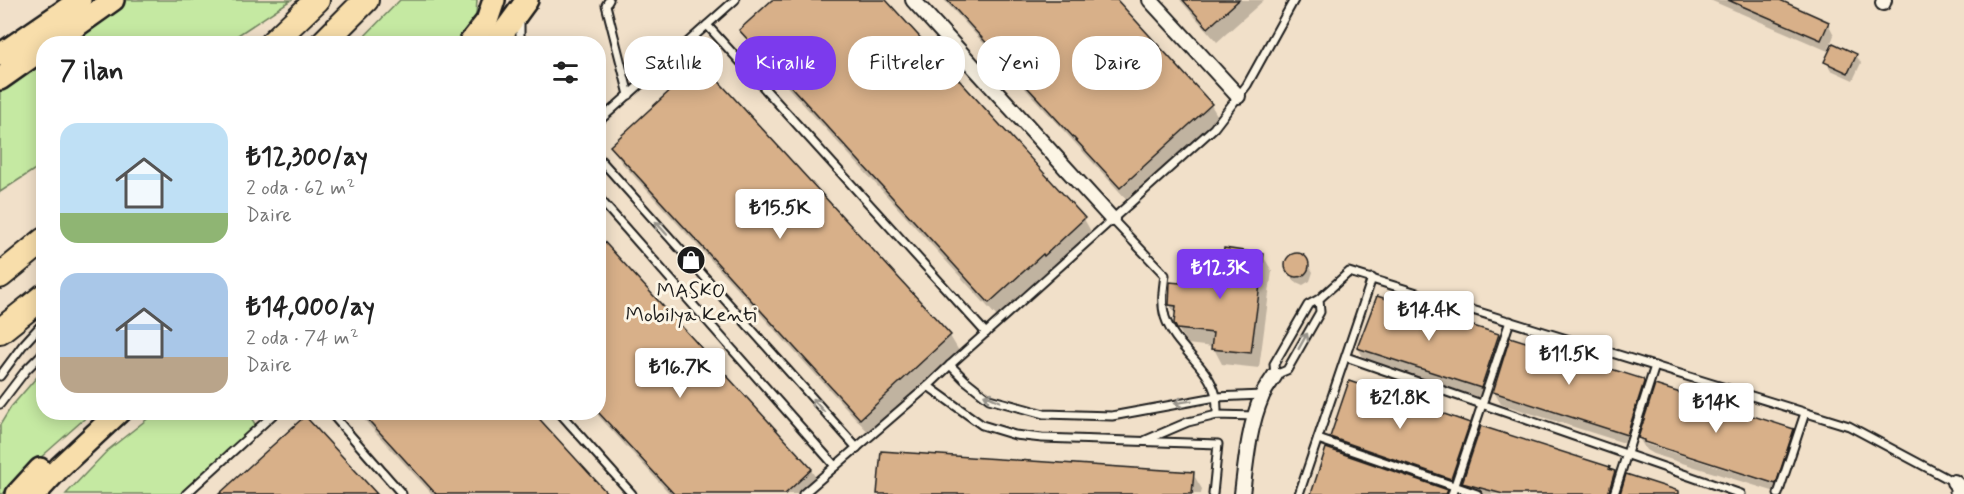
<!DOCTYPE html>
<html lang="tr">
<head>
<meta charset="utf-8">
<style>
	:root { --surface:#fff; --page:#f2f2f2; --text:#222; --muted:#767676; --accent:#7c3aed }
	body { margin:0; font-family:Mynerve,sans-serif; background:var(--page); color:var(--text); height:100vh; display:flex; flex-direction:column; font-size:22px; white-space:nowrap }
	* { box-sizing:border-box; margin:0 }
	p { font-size:20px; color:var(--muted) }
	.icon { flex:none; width:33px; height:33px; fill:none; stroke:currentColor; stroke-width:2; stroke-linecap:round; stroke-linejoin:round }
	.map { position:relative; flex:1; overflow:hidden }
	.sheet { position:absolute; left:36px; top:36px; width:570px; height:384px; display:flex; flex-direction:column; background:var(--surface); border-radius:24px; box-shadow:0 3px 15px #0003 }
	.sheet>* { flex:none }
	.guide { position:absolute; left:624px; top:36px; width:570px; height:54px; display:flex; gap:12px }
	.price { position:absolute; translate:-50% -51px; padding:0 14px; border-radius:6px; background:#fff; color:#222; font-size:20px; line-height:39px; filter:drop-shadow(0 2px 3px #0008) }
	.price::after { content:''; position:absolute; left:50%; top:36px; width:18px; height:14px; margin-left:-9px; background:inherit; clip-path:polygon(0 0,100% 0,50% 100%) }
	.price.on { background:var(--accent); color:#fff }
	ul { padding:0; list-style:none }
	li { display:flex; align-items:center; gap:18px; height:150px; padding:0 24px }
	li span { display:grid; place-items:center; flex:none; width:168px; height:120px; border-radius:18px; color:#555 }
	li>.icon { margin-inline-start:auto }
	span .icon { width:72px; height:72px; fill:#fffc; stroke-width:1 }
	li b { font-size:26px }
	h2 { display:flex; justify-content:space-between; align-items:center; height:72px; padding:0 24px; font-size:26px }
	.chip { padding:0 21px; border-radius:24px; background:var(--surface); box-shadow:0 3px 15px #0003; font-size:21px; line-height:54px }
	.chip.on { background:var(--accent); color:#fff }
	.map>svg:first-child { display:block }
	.green { fill:#c5e9a2; stroke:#70825f; stroke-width:1.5 }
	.shadow { fill:#0003; fill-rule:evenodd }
	.building { fill:#d8b089; stroke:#1c1c1c; stroke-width:1.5 }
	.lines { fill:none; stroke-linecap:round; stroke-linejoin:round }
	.lane-casing { stroke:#1c1c1c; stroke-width:11 }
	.street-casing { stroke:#1c1c1c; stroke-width:18 }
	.primary-casing { stroke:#1c1c1c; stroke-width:26 }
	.highway-casing { stroke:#1c1c1c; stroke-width:28 }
	.lane { stroke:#fcf5e5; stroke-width:7 }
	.street { stroke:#fcf5e5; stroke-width:14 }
	.primary { stroke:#f8deab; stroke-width:21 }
	.highway { stroke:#f8deab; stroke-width:24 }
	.oneway { stroke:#97938b }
	.labels { text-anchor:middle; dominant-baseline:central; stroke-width:6; stroke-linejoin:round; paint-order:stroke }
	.poi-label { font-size:21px; fill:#1c1c1c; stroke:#fcf5e5 }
</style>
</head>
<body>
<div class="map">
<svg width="1964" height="494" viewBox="0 0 1964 494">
	<rect width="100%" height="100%" fill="#f1e0c9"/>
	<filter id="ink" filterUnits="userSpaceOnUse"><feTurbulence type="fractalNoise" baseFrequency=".0167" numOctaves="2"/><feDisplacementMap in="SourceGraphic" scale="12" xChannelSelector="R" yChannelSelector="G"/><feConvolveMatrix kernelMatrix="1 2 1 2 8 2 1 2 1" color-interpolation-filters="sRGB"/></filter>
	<g filter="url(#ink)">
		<!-- green -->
		<g class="green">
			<polygon points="118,0 291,0 226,43 52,44"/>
			<polygon points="400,0 477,0 476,15 455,43 358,43"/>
			<polygon points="43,49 43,164 0,192 0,78"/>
			<polygon points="43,370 44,412 91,413 22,474 3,494 0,494 0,425 11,407"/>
			<polygon points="155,413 248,413 257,427 184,494 66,494 108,450"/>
		</g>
		<!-- shadow -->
		<g class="shadow">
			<polygon points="775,0 884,0 1084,219 1093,235 1054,270 1052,268 998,318 750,46 741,30"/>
			<polygon points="944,0 1115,0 1211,105 1220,120 1129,202"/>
			<polygon points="1180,0 1264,0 1217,42"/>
			<polygon points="1710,0 1777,0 1828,23 1834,35 1828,51"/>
			<polygon points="1856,55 1861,63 1853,80 1831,70 1826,62"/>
			<polygon points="612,146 950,336 959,351 870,434 621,162"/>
			<polygon points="1296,254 1304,257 1313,272 1310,281 1303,285 1294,281 1285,262 1290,257"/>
			<polygon points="1263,256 1272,271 1259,368 1222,364 1213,347 1187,344 1175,323 1176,316 1170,305 1182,285 1223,268"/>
			<polygon points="1498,335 1505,347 1488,400 1365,360 1358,348"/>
			<polygon points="1642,381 1650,395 1634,446 1501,404 1494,392"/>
			<polygon points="357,412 531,412 606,494 432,494"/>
			<polygon points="595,412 811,470 820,485 810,494 670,494"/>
			<polygon points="1469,424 1478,440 1614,472 1621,484 1618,494 1470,494 1461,479 1458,490 1338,449 1331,437"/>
			<path d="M 1793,430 L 1800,442 L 1782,494 L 1653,454 L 1646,450 L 1639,438 ZM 1647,441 L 1783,485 L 1782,487 L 1645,444 Z"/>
			<polygon points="1193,474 1202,489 1201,494 878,494"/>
		</g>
		<!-- building -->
		<g class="building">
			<polygon points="772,0 886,0 1085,218 1044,256 1043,254 989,303 739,30"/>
			<polygon points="947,0 1117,0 1212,104 1120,188"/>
			<polygon points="1183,0 1239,0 1208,28"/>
			<polygon points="1728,0 1780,0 1829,22 1821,40"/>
			<polygon points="1833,43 1857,54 1848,73 1824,62"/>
			<polygon points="701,62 951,335 860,419 610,146"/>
			<polygon points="598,235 812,469 785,494 674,494 598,412"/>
			<polygon points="1224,248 1264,254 1251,353 1211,349 1213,333 1177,329 1174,323 1176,306 1169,305 1170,282 1180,283 1183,262 1222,267"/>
			<circle cx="1297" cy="265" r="12"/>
			<polygon points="1377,296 1499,334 1481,388 1357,348"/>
			<polygon points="1510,337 1643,379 1644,382 1627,435 1493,392"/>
			<polygon points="1349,381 1470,423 1451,479 1330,437"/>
			<polygon points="1655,385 1794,429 1776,484 1644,442 1644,440 1638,438"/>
			<polygon points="361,412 533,412 608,494 436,494"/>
			<polygon points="305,416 377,494 219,494 252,464"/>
			<polygon points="1481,426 1610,467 1609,469 1615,471 1608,494 1503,494 1462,483"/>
			<polygon points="1326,448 1448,490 1446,494 1311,494"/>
			<polygon points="881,451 1194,472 1192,494 877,494"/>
			<polygon points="1626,474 1679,491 1679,494 1620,494"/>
		</g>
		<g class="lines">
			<!-- lane casing -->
			<g class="lane-casing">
				<g id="lane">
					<polyline points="609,0 606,5 629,95"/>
					<polyline points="707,25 986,333"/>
					<polyline points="520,44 520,19"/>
					<polyline points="598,122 735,0"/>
					<polyline points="598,157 857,448"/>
					<polyline points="598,197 835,466"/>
					<path d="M 1112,219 L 1165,275 C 1163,289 1161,304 1165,317 C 1175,348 1209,365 1216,396 C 1217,402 1217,409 1217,415"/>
					<polyline points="1319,299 1320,312 1287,370 1275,375 1274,364 1308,305 1319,299 1349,272 1849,426 1954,482 1954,494"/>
					<polyline points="1346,357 1741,494"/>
					<polyline points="950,365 965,380 989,399 1044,414 1112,416 1216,397 1262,395"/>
					<polyline points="0,376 23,345 44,322"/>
					<polyline points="928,386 982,425 1015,435 1042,438 1218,444 1213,494"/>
					<polyline points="0,404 26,370 44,352"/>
					<polyline points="330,412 402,494"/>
					<polyline points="559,412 632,494"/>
					<polyline points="1318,439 1477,494"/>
					<polyline points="1146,440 1188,422 1217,415 1256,416"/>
					<polyline points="186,494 276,412"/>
					<polyline points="803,494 928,386 950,365 1214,128 1247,85 1294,0"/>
					<polyline points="1299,494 1372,278"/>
					<polyline points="1452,494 1510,321"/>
					<polyline points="1614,494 1655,366"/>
					<polyline points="1778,494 1805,413"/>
				</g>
			</g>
			<!-- street casing -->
			<g class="street-casing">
				<g id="street">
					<polyline points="913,0 1112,219"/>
					<polyline points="1150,0 1238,96"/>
					<polyline points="1883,3 1884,0"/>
					<polyline points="1954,482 1964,491"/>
					<path d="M 1242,494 C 1246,461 1249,426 1262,396 C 1265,389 1271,382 1275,375"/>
				</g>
			</g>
			<!-- primary casing -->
			<g class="primary-casing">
				<g id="primary">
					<polyline points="51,44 113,0"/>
					<polyline points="469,44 487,21 494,0"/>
					<polyline points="495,44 527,0"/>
					<polyline points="0,55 80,0"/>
					<polyline points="0,79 44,48"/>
					<polyline points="17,494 40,469"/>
					<polyline points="35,494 60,467 119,412"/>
				</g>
			</g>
			<!-- highway casing -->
			<g class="highway-casing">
				<g id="highway">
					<polyline points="271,44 317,0"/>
					<polyline points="322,44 366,0"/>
					<polyline points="0,276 44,240"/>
					<polyline points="0,331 44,296"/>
				</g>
			</g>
			<!-- lane -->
			<use href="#lane" class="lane"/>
			<!-- street -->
			<use href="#street" class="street"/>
			<!-- primary -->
			<use href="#primary" class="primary"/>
			<!-- highway -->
			<use href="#highway" class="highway"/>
		</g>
		<!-- one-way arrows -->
		<defs><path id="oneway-shaft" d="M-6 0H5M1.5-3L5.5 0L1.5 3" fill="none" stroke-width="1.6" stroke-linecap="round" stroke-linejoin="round" transform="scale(1.5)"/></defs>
		<g class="oneway">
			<use href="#oneway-shaft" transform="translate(661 228) rotate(-132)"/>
			<use href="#oneway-shaft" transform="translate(1303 341) rotate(-61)"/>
			<use href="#oneway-shaft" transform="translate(992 398) rotate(-156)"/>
			<use href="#oneway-shaft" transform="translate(1183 402) rotate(171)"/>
			<use href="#oneway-shaft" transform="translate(818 405) rotate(-132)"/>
		</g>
	</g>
	<!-- icons -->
	<defs>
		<g id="shop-disc" transform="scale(1.5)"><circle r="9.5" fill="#1c1c1c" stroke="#fcf5e5"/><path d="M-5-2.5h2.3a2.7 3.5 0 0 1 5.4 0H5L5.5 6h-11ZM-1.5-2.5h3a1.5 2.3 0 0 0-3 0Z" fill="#fff"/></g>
	</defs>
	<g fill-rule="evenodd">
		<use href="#shop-disc" x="691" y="260"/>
	</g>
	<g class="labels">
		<!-- poi labels -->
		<g class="poi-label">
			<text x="691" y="291">MASKO<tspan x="691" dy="24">Mobilya Kenti</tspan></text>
		</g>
	</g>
</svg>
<b class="price" style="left:780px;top:240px">₺15.5K</b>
<b class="price on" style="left:1220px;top:300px">₺12.3K</b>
<b class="price" style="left:1429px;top:342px">₺14.4K</b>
<b class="price" style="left:1569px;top:386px">₺11.5K</b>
<b class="price" style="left:680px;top:399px">₺16.7K</b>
<b class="price" style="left:1400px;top:430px">₺21.8K</b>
<b class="price" style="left:1716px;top:434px">₺14K</b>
<div class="guide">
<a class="chip">Satılık</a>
<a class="chip on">Kiralık</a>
<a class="chip">Filtreler</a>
<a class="chip">Yeni</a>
<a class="chip">Daire</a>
</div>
<section class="sheet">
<h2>7 ilan<svg class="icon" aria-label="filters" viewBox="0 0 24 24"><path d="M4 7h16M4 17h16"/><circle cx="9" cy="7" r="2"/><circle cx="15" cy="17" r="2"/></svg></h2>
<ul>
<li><span style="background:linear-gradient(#bfe0f5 75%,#8fb573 0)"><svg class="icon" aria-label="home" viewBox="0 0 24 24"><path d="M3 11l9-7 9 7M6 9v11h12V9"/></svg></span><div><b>₺12,300/ay</b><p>2 oda · 62 m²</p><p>Daire</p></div></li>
<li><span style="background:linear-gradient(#a9c7e8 70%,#b9a48a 0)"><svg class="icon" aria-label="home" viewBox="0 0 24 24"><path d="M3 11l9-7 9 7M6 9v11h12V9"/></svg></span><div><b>₺14,000/ay</b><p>2 oda · 74 m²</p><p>Daire</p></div></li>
</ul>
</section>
</div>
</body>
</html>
